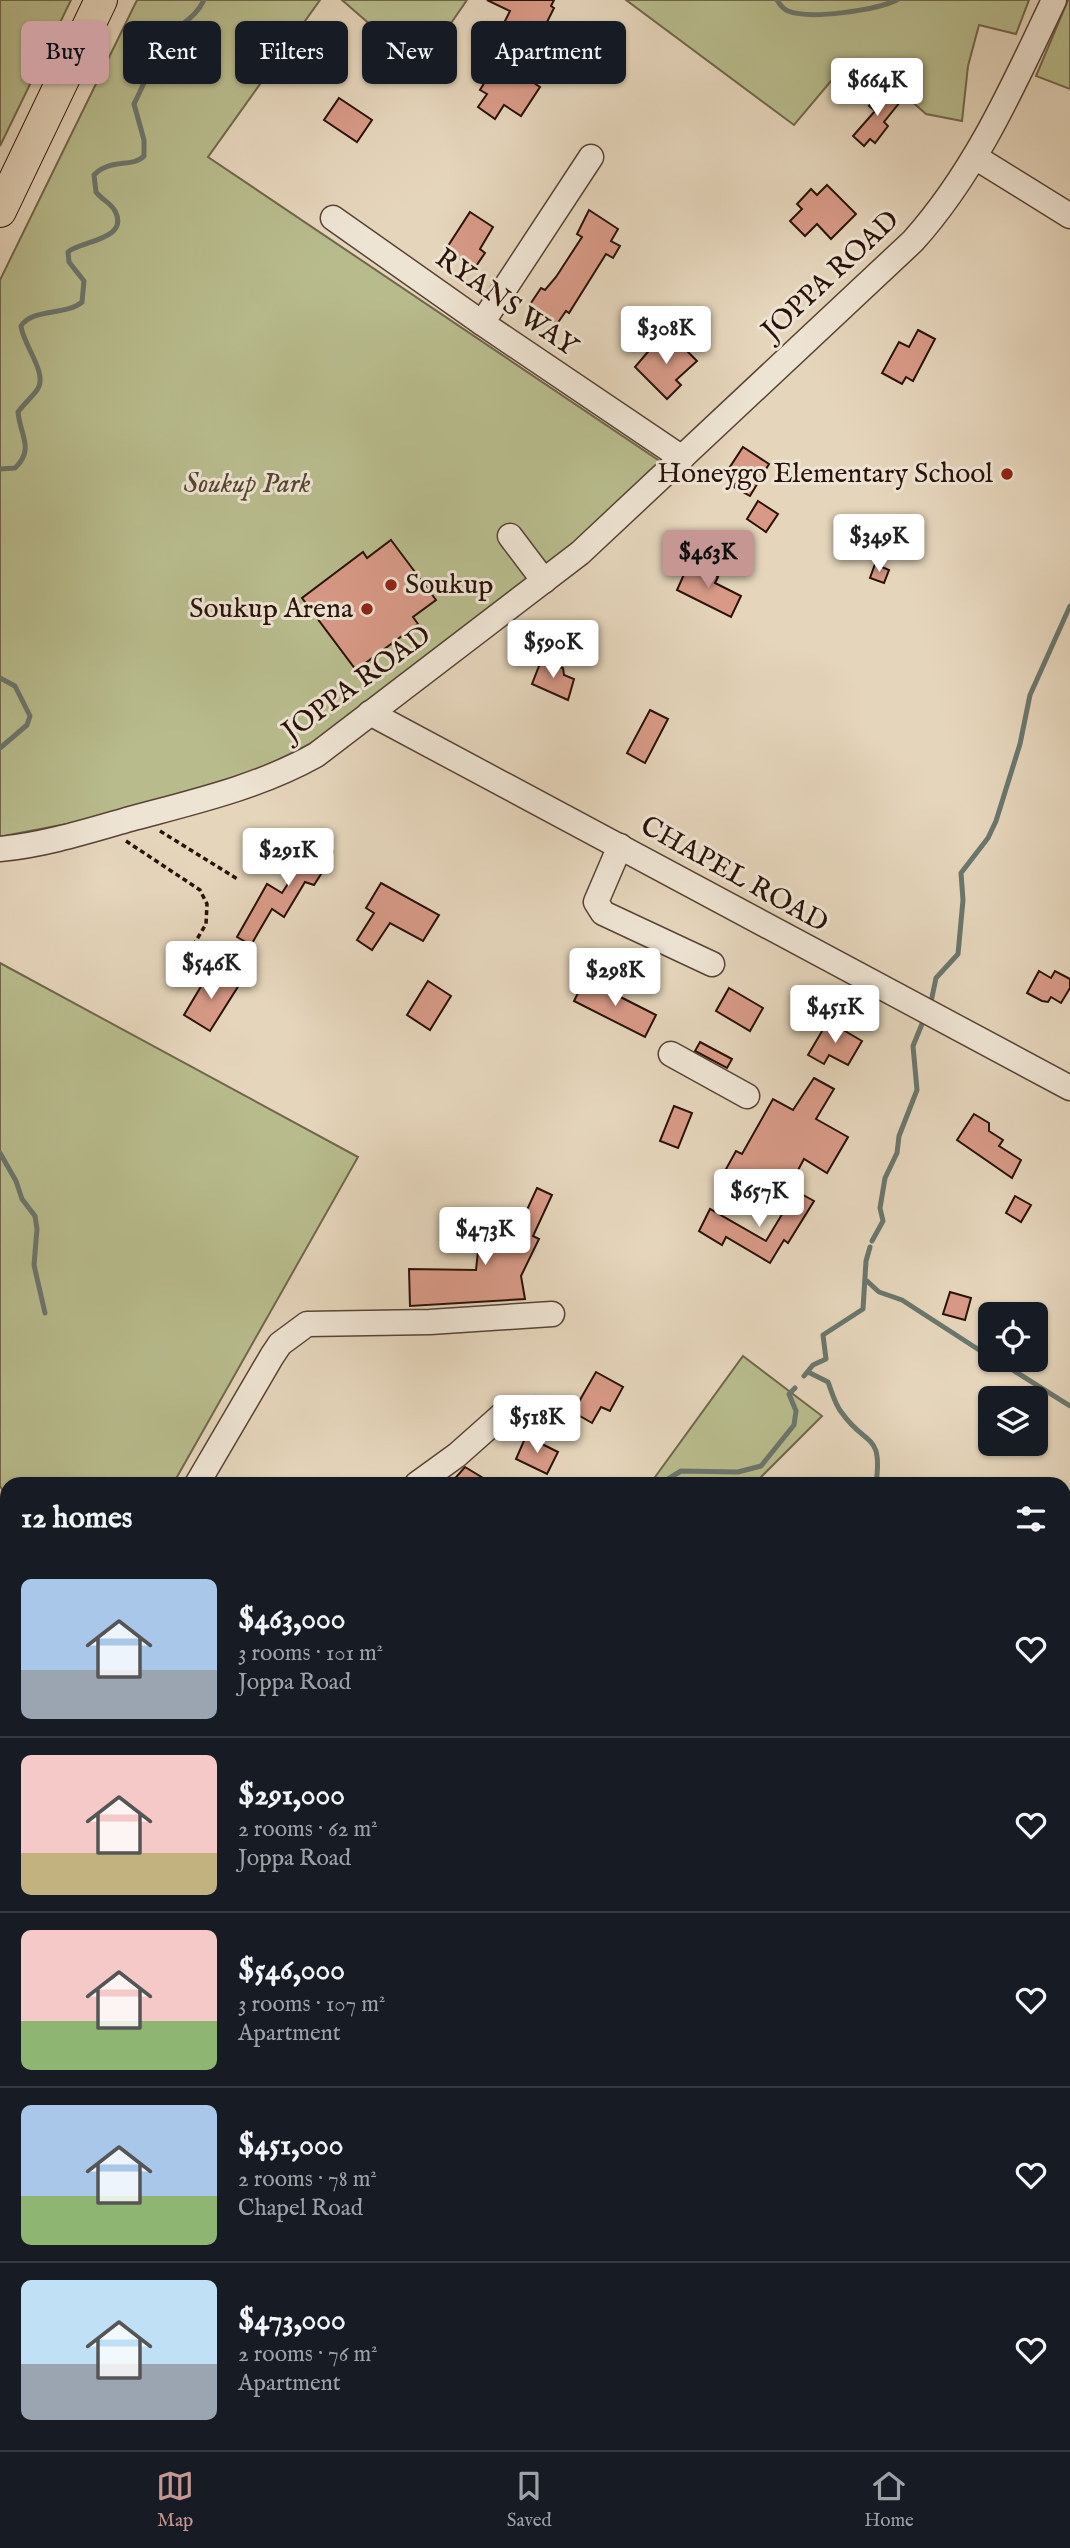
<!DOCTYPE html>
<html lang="en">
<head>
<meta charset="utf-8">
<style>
	:root { --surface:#171b24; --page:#20242c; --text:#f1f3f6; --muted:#9ea1a6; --line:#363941; --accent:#c59692 }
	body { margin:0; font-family:"IM FELL English",serif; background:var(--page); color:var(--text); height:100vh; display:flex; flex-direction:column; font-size:26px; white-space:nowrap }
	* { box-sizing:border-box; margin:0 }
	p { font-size:23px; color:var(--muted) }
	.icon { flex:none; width:38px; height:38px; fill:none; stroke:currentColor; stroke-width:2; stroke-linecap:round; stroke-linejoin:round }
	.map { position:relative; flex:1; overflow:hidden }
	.side { position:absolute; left:0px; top:1477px; width:1071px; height:973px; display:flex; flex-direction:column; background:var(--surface); border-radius:21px 21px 0 0; box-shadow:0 2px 5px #0004 }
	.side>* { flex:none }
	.guide { position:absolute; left:21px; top:21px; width:700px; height:63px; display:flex; gap:14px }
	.fabs { position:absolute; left:978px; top:1302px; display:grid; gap:14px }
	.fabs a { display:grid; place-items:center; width:70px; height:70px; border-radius:10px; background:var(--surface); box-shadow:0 2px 5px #0004; font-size:35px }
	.price { position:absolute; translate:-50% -60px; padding:0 16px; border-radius:7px; background:#fff; color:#222; font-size:23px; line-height:46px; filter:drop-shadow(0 2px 4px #0008) }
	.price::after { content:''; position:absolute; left:50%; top:42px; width:21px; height:16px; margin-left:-10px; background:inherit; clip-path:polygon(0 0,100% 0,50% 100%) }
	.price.current { background:var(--accent); color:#111 }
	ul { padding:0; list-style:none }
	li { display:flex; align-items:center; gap:21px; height:175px; padding:0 21px }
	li+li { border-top:2px solid var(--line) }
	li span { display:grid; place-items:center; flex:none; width:196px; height:140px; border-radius:10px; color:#555 }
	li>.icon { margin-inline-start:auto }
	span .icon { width:84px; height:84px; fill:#fffc; stroke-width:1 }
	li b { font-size:30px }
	h2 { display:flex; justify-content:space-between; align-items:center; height:84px; padding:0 21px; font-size:30px }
	.pill { padding:0 24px; border-radius:10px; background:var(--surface); box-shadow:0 2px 5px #0004; font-size:24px; line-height:63px }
	.pill.current { background:var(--accent); color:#111 }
	.dock { display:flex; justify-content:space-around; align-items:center; height:98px; border-top:2px solid var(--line); background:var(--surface); font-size:19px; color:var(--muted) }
	.dock a { display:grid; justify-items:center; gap:4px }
	.dock .current { color:var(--accent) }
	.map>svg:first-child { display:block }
	.green { fill:#b8bc8d; stroke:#71674b; stroke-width:2 }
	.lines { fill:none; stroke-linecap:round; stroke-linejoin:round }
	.stream { stroke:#6b766c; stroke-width:5 }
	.building { fill:#d89a87; stroke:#2a1209; stroke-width:2 }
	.minor-casing { stroke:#594336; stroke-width:27 }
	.major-casing { stroke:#2a1209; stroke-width:34 }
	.path { stroke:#2a1209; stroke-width:3.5; stroke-dasharray:5 3.5; stroke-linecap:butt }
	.minor { stroke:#eee4d3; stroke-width:24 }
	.major { stroke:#e5d5bb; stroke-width:32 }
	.poi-dot { fill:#8f2418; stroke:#eee4d3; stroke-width:2.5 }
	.labels { text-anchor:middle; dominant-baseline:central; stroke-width:6; stroke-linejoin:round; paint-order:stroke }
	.street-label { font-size:28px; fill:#2a1209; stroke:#eee4d3 }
	.poi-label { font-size:28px; fill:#2a1209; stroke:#eee4d3; text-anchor:end }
	.park-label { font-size:28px; font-style:italic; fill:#554531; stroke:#eee4d3 }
</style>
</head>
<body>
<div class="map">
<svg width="1070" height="2450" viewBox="0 0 1070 2450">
	<rect width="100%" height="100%" fill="#e5d5bb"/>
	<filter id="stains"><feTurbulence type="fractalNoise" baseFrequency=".00286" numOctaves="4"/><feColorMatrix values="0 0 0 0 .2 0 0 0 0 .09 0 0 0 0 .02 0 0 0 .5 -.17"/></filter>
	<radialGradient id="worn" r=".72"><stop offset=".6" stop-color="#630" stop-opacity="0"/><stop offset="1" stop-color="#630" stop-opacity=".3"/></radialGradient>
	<!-- green -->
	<g class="green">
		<polygon points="0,0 71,0 0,146"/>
		<path d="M 137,0 L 320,0 L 208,157 L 664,464 L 616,510 L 323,737 C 257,773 186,801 111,816 C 74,823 37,829 0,837 L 0,280 Z"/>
		<polygon points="342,0 467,0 420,68"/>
		<polygon points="626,0 1029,0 1016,34 979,25 968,66 962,121 926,114 880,73 836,75 794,125"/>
		<polygon points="1068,0 1070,0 1070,89 1036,76"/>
		<polygon points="0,963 358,1157 173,1484 7,1484 7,1497 0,1486"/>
		<polygon points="743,1356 822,1416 754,1484 650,1484"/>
		<polygon points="7,1526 7,1778 0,1791 0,1559"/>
		<polygon points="413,2443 630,2443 637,2450 408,2450"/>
	</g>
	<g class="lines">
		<!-- stream -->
		<g class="stream">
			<path d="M 777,0 C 780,5 783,9 788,11 C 810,20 876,10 897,0"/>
			<path d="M 0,469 L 15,468 C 35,449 20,435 18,412 C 24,404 31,398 37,390 C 49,374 23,345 21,326 C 32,308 66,316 82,302 L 84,281 L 69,262 L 68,252 C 80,241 130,240 115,211 C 111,203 101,199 96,192 L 94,175 C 110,158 133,168 144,156 L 144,140 L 134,104 C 143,87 158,48 170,35 C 183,22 196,17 204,0"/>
			<polyline points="0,678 15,686 30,716 27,725 0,748"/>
			<polyline points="931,1002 936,978 958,954 963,900 961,873 988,838 996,821 1020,744 1030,695 1070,606"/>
			<polyline points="0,1153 16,1181 22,1199 35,1216 37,1229 34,1265 45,1313"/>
			<polyline points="872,1241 883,1221 880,1208 885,1178 897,1153 899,1136 917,1090 913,1046 924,1019"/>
			<polyline points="867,1281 879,1292 902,1300 990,1357"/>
			<polyline points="997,1360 1070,1406"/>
			<path d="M 808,1372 L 828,1382 C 832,1392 835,1405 842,1413 C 866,1447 883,1432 876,1484"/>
			<polyline points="804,1376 813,1365 826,1359 823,1335 863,1309 866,1261 870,1247"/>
			<polyline points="660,1484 681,1471 738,1472 761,1466 794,1425 796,1411 789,1394 795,1388"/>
			<polyline points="0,2217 7,2209"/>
			<polyline points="603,2443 610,2450"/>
		</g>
	</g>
	<!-- building -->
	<g class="building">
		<polygon points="487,0 554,0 551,6 554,8 545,26 557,33 548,50 502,27 510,11"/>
		<polygon points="505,64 540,87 521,116 504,105 495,119 478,107 487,94 480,90 491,72 497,76"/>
		<polygon points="884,89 900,102 884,122 888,126 875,143 870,139 864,146 853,136 875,111 869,106"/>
		<polygon points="339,98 372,120 357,142 324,120"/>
		<polygon points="827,185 856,214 831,239 817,224 805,236 790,221 802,209 797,204 811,189 817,195"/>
		<polygon points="589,210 618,229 611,241 620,246 613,258 606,254 569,313 566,311 557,324 529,306 541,288 545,290 556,277 582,237 577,234"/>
		<polygon points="470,212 493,227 480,249 485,253 474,269 446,249"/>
		<polygon points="918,330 935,339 913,381 906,377 902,384 882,373 899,342 909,347"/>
		<polygon points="675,339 697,361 676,380 681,385 667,399 635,367 658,340 666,347"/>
		<polygon points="743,447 769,464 750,496 734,487 735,484 724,476"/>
		<polygon points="758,501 778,514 766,532 747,519"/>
		<polygon points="391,540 436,600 413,617 418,624 356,670 302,598 363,552 367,558"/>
		<polygon points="689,563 718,577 715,583 741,596 731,617 677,590"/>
		<polygon points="875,564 889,570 884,583 870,578"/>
		<polygon points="541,661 563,668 564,675 574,679 568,700 532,684"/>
		<polygon points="650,710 668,719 645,763 627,753"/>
		<polygon points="307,836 333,851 332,857 314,885 305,882 284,917 272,909 251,945 237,937 267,884 282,893 298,868 296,866 300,859 296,856"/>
		<polygon points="381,883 439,915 423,941 390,923 372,950 357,940 374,913 366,908"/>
		<polygon points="216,971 239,985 210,1031 184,1015 206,978 210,981"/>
		<polygon points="1039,971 1051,978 1055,971 1070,979 1070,988 1061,1003 1051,997 1048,1002 1042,1001 1027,993"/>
		<polygon points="585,979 656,1015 645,1037 574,1001"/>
		<polygon points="428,981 451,996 430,1030 407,1015"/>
		<polygon points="729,988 763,1008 750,1031 716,1011"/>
		<polygon points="828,1021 862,1041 848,1065 829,1055 824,1064 808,1055"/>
		<polygon points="700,1042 732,1059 727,1068 695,1051"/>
		<polygon points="814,1078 834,1089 816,1119 848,1137 827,1173 804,1159 783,1198 751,1180 745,1191 721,1178 736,1151 742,1154 773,1099 793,1110"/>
		<polygon points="674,1106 692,1113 678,1148 660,1141"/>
		<polygon points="974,1114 989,1123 989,1131 1003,1140 999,1146 1021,1160 1012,1178 957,1140"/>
		<polygon points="537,1188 552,1195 533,1236 539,1239 521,1276 525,1299 410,1306 409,1269 476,1270 480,1232 515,1236"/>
		<polygon points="796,1191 814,1201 788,1243 784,1240 770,1263 726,1237 722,1245 699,1231 710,1209 766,1241"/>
		<polygon points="1015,1196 1031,1205 1021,1222 1006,1213"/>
		<polygon points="950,1292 971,1298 965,1320 943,1314"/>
		<polygon points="596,1372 623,1387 610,1411 601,1407 592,1423 573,1412"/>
		<polygon points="536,1396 553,1404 547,1417 530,1409"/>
		<polygon points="526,1436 558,1452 547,1474 516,1459"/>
		<polygon points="465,1467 493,1484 450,1484"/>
	</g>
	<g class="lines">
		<!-- minor casing -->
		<g class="minor-casing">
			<g id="minor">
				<polyline points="975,157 1070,216"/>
				<polyline points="333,218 482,323 682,458"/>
				<polyline points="482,323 591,157"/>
				<polyline points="510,536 544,581"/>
				<polyline points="370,713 1070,1088"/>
				<polyline points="620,846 596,902 603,913 712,964"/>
				<path d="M 0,849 C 44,845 88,831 130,819 C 193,802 259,787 316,755 L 580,553 L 913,241 C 976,171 1014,84 1054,0"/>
				<polyline points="671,1054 747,1096"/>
				<polyline points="197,1484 272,1356 280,1344 307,1324 430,1322 552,1314"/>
				<polyline points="417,1484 457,1455 502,1415"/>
				<polyline points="1064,1883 1070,1886"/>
				<polyline points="1064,2118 1070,2122"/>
				<polyline points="1064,2395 1070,2397"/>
				<polyline points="101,2443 116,2450"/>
				<polyline points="4,2450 41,2443"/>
				<polyline points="249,2450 250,2447 256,2450"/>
				<polyline points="1009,2450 1012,2443"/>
			</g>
		</g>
		<!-- major casing -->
		<g class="major-casing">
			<polyline id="major" points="0,211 101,0"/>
		</g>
		<!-- path -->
		<g class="path">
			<polyline points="160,831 239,880"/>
			<polyline points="126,841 200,890 207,904 206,924 190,951"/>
		</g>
		<!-- minor -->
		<use href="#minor" class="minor"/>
		<!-- major -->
		<use href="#major" class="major"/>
	</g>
	<!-- markers -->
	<g class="poi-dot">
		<circle cx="1007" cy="474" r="7"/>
		<circle cx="391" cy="585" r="7"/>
		<circle cx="367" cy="609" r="7"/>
	</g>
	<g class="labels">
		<!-- street labels -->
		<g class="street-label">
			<text transform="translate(831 276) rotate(-43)">JOPPA ROAD</text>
			<text transform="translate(506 303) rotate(35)">RYANS WAY</text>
			<text transform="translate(357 684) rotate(-36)">JOPPA ROAD</text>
			<text transform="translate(734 875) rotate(29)">CHAPEL ROAD</text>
		</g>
		<!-- poi labels -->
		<g class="poi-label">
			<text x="993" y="474">Honeygo Elementary School</text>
			<text x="405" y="585" text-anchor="start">Soukup</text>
			<text x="353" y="609">Soukup Arena</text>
		</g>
		<!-- park labels -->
		<g class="park-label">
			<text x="247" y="484">Soukup Park</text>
		</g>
	</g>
	<rect width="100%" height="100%" filter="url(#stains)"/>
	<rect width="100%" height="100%" fill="url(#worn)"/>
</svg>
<div class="fabs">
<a><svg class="icon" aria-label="locate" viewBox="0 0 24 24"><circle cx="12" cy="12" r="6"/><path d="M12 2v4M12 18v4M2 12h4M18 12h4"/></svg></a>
<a><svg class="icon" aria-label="layers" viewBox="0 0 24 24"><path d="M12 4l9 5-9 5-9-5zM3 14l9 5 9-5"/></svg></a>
</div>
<b class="price" style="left:877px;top:118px">$664K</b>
<b class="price" style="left:666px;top:366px">$308K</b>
<b class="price" style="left:879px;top:574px">$349K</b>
<b class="price current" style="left:708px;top:590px">$463K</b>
<b class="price" style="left:553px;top:680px">$590K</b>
<b class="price" style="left:288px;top:888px">$291K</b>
<b class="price" style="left:211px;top:1001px">$546K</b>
<b class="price" style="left:615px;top:1008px">$298K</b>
<b class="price" style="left:835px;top:1045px">$451K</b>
<b class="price" style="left:759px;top:1229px">$657K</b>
<b class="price" style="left:485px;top:1267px">$473K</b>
<b class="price" style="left:537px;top:1455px">$518K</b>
<div class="guide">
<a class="pill current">Buy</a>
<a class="pill">Rent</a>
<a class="pill">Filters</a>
<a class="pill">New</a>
<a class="pill">Apartment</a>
</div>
<section class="side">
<h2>12 homes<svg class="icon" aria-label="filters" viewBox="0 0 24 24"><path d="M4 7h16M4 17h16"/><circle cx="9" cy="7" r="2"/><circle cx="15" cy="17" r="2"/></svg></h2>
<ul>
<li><span style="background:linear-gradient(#a9c7e8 65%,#9aa5b1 0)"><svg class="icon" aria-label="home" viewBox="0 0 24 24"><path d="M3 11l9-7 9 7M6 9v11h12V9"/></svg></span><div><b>$463,000</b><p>3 rooms · 101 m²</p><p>Joppa Road</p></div><svg class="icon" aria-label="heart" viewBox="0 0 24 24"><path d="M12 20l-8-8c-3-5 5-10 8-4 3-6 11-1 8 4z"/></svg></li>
<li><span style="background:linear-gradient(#f6c9c9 70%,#c2b280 0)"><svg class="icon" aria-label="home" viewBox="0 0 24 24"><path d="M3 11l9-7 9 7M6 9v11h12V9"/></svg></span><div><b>$291,000</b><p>2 rooms · 62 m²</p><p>Joppa Road</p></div><svg class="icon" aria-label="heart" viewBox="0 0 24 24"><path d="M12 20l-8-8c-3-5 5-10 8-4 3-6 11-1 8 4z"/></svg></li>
<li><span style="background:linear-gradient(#f6c9c9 65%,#8fb573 0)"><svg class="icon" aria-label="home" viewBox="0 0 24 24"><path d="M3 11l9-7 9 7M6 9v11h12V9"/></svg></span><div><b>$546,000</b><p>3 rooms · 107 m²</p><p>Apartment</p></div><svg class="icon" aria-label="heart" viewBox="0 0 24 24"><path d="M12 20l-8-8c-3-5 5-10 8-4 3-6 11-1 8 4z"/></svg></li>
<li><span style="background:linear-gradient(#a9c7e8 65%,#8fb573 0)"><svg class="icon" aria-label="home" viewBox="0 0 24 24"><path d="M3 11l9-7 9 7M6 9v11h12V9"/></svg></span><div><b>$451,000</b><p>2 rooms · 78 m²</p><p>Chapel Road</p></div><svg class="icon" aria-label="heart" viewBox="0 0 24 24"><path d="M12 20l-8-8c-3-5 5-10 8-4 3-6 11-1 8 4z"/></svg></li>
<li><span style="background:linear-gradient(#bfe0f5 60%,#9aa5b1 0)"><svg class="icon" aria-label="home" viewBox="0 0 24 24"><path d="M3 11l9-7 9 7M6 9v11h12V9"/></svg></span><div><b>$473,000</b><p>2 rooms · 76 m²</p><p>Apartment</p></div><svg class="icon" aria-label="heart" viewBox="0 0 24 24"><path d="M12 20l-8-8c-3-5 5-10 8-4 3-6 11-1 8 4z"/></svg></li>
</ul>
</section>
</div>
<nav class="dock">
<a class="current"><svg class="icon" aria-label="map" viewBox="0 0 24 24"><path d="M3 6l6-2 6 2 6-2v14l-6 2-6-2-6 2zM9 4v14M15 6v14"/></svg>Map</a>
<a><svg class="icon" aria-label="saved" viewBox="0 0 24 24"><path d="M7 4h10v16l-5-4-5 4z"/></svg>Saved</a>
<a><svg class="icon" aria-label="home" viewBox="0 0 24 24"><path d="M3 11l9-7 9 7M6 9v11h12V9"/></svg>Home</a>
</nav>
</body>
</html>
